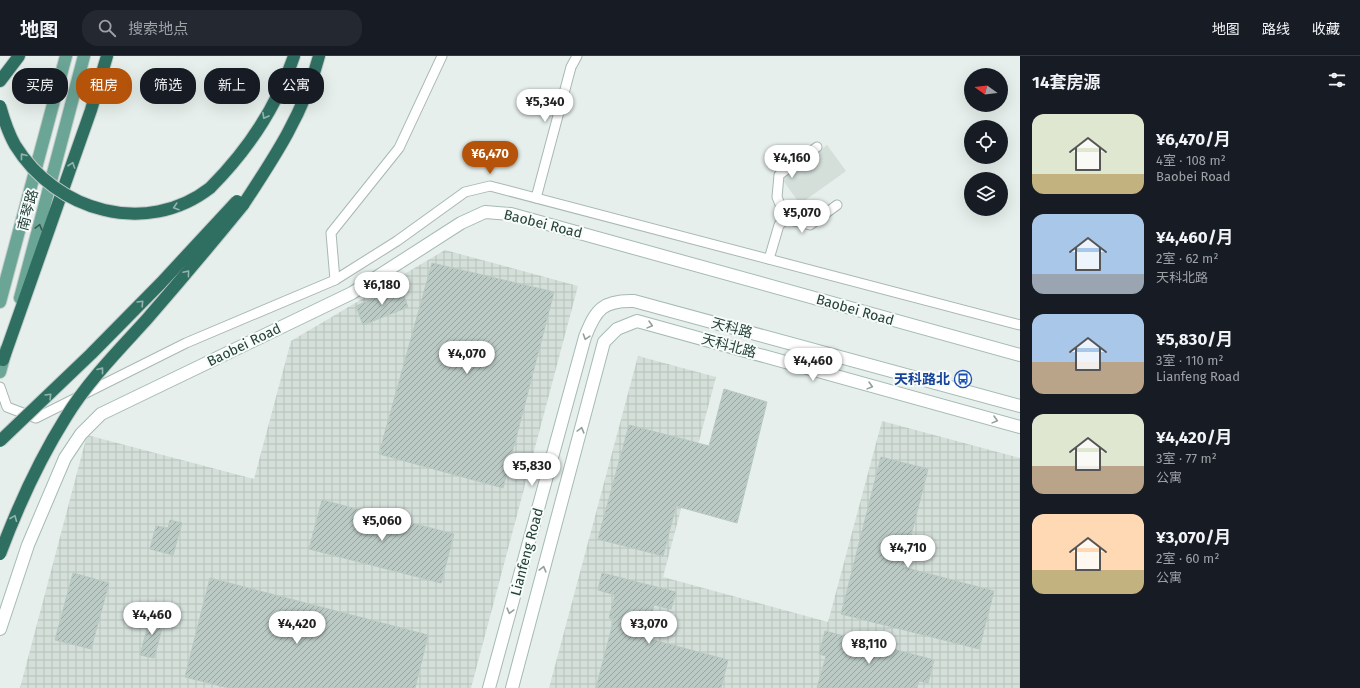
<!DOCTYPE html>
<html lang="zh">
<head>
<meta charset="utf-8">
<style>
	:root { --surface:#171b24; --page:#242831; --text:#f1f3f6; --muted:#9ea1a6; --line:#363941; --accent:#b45309 }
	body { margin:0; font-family:"Fira Sans","Noto Sans SC",sans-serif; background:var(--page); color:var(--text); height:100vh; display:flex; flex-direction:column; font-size:15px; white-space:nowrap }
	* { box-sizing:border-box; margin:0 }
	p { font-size:13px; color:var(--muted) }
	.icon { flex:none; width:22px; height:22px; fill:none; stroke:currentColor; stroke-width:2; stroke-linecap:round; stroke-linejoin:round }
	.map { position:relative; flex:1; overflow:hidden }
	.side { display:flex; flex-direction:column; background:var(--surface); width:340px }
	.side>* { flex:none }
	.guide { position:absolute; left:12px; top:12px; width:380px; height:36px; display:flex; gap:8px }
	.needle { width:26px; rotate:285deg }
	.fabs { position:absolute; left:964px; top:12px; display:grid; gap:8px }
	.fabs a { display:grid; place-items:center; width:44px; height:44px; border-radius:50%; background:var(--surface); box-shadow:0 4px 16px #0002; font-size:20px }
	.price { position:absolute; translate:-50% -34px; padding:0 9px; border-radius:14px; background:#fff; color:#222; font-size:13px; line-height:26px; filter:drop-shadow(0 1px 2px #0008) }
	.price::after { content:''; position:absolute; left:50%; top:24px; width:12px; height:9px; margin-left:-6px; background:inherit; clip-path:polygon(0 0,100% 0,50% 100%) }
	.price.active { background:var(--accent); color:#fff }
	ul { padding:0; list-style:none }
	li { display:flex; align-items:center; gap:12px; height:100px; padding:0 12px }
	li span { display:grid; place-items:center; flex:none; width:112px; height:80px; border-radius:12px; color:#555 }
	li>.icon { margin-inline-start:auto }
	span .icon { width:48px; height:48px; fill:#fffc; stroke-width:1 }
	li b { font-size:17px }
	h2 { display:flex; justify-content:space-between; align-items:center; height:48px; padding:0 12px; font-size:17px }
	.chip { padding:0 14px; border-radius:16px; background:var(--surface); box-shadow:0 4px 16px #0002; font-size:14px; line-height:36px }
	.chip.active { background:var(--accent); color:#fff }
	header { display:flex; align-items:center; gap:24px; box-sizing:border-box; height:56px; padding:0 20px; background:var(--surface); border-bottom:1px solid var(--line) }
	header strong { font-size:19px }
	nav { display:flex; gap:22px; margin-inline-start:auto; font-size:14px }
	.search { width:280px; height:36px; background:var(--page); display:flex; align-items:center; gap:10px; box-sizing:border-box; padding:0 14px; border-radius:16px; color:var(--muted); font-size:15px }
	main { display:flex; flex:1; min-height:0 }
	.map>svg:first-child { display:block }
	.built { fill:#d4dfda }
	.industrial { fill:url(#industrial-grid) }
	.building { fill:url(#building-hatch); stroke:#b8c9c2 }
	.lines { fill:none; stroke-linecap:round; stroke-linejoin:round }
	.street-casing { stroke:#a8b8b2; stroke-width:11 }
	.secondary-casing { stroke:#a4bbb3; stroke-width:14 }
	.primary-casing { stroke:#c2cac8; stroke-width:14 }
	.highway-casing { stroke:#c2cac8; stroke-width:14 }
	.street { stroke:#fff; stroke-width:9 }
	.secondary { stroke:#fff; stroke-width:12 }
	.primary { stroke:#6aa596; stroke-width:12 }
	.highway { stroke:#2f6f62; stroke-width:12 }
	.highway-bridge-casing { stroke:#c2cac8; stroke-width:14; stroke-linecap:butt }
	.highway-bridge { stroke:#2f6f62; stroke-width:12 }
	.oneway { stroke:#93b5ae }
	.oneway2 { stroke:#365b51 }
	.oneway3 { stroke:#92a09c }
	.labels { text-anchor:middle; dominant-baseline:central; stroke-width:4; stroke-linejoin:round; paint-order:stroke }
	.street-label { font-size:14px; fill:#24423a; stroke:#f7fbf9 }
	.transit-label { font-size:14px; font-weight:bold; fill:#164399; stroke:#f7fbf9; text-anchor:end }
</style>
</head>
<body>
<header>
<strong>地图</strong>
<div class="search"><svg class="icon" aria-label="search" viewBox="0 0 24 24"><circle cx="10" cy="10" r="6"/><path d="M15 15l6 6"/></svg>搜索地点</div>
<nav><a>地图</a><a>路线</a><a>收藏</a></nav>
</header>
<main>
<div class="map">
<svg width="1020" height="632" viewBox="0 0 1020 632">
	<defs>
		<pattern id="industrial-grid" width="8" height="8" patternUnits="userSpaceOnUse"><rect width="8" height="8" fill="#d4dfda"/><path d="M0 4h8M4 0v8" fill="none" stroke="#b6c1bc"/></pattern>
		<pattern id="building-hatch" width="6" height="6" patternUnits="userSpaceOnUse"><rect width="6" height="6" fill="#bbcac4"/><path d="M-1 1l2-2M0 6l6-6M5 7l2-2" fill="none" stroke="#98a6a0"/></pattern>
	</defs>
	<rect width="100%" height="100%" fill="#e6efeb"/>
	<!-- built -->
	<polygon class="built" points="827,89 846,115 800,148 782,123"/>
	<!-- industrial -->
	<g class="industrial">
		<polygon points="445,194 578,230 471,632 20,632 87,379 254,423 291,285"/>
		<polygon points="638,300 716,321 663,521 828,566 882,365 1020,402 1020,632 549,632"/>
	</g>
	<!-- building -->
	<g class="building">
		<polygon points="432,207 554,236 503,432 379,398"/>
		<polygon points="401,232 408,251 363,269 356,250"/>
		<polygon points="724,333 767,346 737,467 676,450 663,500 598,483 629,369 709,390"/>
		<polygon points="881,401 928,413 903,511 994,535 979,593 841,558"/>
		<polygon points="322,444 454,478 441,527 309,493"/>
		<polygon points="170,464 182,467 173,499 150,493 156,470 168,472"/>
		<polygon points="73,517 109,527 91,593 55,584"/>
		<polygon points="602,517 676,536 671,553 654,549 646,582 728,604 721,632 596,632 614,563 609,562 615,539 598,534"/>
		<polygon points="210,522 428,579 415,632 228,632 185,621"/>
		<polygon points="151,558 165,562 154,602 140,599"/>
		<polygon points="825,575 934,604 928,627 919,625 917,632 817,632 826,600 819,598"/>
	</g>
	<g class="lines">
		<!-- street casing -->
		<g class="street-casing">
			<g id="street">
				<polyline points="536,142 571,11 577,0"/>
				<polyline points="786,163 777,141 779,119 817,91"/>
				<polyline points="769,203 779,169 786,163 810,169 837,149"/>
				<polyline points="335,224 331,177 399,92 442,0"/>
				<polyline points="0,331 7,351 36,362 186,287 335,224 397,185 465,136 490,130 1020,269"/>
			</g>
		</g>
		<!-- secondary casing -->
		<g class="secondary-casing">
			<g id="secondary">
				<polyline points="0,573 28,489 65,402 81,378 101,358 352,237 461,167 485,156 511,158 1020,299"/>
				<path d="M 489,632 L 585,281 C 596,253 603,244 634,245 L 1020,350"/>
				<polyline points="512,632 604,286 617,273 637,265 1020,371"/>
			</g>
		</g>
		<!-- primary casing -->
		<g class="primary-casing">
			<g id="primary">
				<polyline points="20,242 84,0"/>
				<polyline points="0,246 66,0"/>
				<polyline points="0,316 6,294"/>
			</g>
		</g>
		<!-- highway casing -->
		<g class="highway-casing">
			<g id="highway">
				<polyline points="0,25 19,0"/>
				<path d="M 210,132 C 247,95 277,50 294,0"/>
				<path d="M 243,149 C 274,102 305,55 319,0"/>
				<polyline points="3,304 91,54 107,0"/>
			</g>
		</g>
		<!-- street -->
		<use href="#street" class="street"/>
		<!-- secondary -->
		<use href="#secondary" class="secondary"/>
		<!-- primary -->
		<use href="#primary" class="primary"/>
		<!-- highway -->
		<use href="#highway" class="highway"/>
		<!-- highway-bridge casing -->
		<g class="highway-bridge-casing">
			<g id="highway-bridge">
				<path d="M 0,50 C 4,64 8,77 15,89 C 56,156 147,181 210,132"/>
				<polyline points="0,385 91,298 161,227 237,145"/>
				<path d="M 0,498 C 18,450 39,404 66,361 C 88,325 119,294 147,263 C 180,225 212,187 243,149"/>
			</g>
		</g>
		<!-- highway-bridge -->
		<use href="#highway-bridge" class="highway-bridge"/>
	</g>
	<!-- one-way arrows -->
	<defs><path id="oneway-chevron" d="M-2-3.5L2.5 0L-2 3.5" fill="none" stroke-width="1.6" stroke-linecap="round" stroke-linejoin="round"/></defs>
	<g class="oneway">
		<use href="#oneway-chevron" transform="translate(265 60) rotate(119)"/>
		<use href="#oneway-chevron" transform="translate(23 100) rotate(-128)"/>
		<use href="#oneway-chevron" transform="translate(72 109) rotate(-71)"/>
		<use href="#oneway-chevron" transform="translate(176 151) rotate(162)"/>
		<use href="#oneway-chevron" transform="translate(187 217) rotate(-50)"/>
		<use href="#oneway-chevron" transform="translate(141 247) rotate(-46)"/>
		<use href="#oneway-chevron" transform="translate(101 314) rotate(-52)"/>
		<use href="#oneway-chevron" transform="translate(49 340) rotate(-45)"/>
		<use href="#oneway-chevron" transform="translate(14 462) rotate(-68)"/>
	</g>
	<use class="oneway2" href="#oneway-chevron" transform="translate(39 171) rotate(-75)"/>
	<g class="oneway3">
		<use href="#oneway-chevron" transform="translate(650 269) rotate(15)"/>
		<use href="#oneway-chevron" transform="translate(586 281) rotate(108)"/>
		<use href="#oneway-chevron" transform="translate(870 330) rotate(15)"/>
		<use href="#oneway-chevron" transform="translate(995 364) rotate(15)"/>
		<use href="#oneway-chevron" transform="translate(581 374) rotate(-75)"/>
		<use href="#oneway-chevron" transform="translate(543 513) rotate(-75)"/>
		<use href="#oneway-chevron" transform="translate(510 555) rotate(105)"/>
	</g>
	<!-- icons -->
	<defs>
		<g id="bus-ring" transform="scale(0.9)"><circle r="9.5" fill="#f7fbf9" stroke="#1a4fb4" stroke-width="1.5"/><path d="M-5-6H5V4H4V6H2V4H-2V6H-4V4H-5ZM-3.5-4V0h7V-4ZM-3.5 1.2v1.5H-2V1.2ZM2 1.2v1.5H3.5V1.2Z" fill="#1a4fb4"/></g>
	</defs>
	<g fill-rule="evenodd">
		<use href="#bus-ring" x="963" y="323"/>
	</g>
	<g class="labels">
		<!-- street labels -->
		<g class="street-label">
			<text transform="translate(28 154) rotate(-75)">南琴路</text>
			<text transform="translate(543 168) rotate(14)">Baobei Road</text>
			<text transform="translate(855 254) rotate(16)">Baobei Road</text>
			<text transform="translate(732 272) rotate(15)">天科路</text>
			<text transform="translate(244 289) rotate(-26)">Baobei Road</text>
			<text transform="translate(729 290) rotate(15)">天科北路</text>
			<text transform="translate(527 496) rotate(-75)">Lianfeng Road</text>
		</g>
		<!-- transit labels -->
		<g class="transit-label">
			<text x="950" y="323">天科路北</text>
		</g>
	</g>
</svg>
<div class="fabs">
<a><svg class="needle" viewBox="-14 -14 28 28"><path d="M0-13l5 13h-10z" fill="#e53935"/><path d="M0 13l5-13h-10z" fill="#9ea1a6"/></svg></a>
<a><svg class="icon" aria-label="locate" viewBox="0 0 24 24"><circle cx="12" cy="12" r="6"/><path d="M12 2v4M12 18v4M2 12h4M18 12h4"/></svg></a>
<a><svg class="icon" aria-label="layers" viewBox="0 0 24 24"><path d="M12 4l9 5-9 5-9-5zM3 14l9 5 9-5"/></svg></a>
</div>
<b class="price" style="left:545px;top:67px">¥5,340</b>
<b class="price active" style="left:490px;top:119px">¥6,470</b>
<b class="price" style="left:792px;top:123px">¥4,160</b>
<b class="price" style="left:802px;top:178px">¥5,070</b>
<b class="price" style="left:382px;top:250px">¥6,180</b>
<b class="price" style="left:467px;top:319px">¥4,070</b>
<b class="price" style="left:813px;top:326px">¥4,460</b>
<b class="price" style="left:532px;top:431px">¥5,830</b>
<b class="price" style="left:382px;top:486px">¥5,060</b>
<b class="price" style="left:908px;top:513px">¥4,710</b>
<b class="price" style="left:152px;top:580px">¥4,460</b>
<b class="price" style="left:297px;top:589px">¥4,420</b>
<b class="price" style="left:649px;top:589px">¥3,070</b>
<b class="price" style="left:869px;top:609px">¥8,110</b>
<div class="guide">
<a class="chip">买房</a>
<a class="chip active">租房</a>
<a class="chip">筛选</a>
<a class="chip">新上</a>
<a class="chip">公寓</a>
</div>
</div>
<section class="side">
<h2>14套房源<svg class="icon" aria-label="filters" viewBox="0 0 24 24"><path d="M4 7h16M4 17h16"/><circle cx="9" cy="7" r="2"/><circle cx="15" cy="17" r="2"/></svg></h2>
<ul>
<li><span style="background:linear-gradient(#dfe7d0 75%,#c2b280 0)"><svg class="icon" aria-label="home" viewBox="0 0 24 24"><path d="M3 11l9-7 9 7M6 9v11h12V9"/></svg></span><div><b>¥6,470/月</b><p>4室 · 108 m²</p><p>Baobei Road</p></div></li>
<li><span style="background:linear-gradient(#a9c7e8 75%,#9aa5b1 0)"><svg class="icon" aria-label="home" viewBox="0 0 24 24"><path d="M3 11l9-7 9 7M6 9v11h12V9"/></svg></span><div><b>¥4,460/月</b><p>2室 · 62 m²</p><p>天科北路</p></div></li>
<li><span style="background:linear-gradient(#a9c7e8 60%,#b9a48a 0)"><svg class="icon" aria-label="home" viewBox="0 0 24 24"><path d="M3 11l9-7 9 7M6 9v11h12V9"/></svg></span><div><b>¥5,830/月</b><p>3室 · 110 m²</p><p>Lianfeng Road</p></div></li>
<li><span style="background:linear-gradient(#dfe7d0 65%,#b9a48a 0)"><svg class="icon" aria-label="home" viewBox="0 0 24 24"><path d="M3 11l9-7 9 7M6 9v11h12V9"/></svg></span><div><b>¥4,420/月</b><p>3室 · 77 m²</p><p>公寓</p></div></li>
<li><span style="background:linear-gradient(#ffd9b3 70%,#c2b280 0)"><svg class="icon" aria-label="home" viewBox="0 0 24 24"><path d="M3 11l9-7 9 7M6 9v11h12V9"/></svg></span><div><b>¥3,070/月</b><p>2室 · 60 m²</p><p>公寓</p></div></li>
</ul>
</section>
</main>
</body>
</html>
